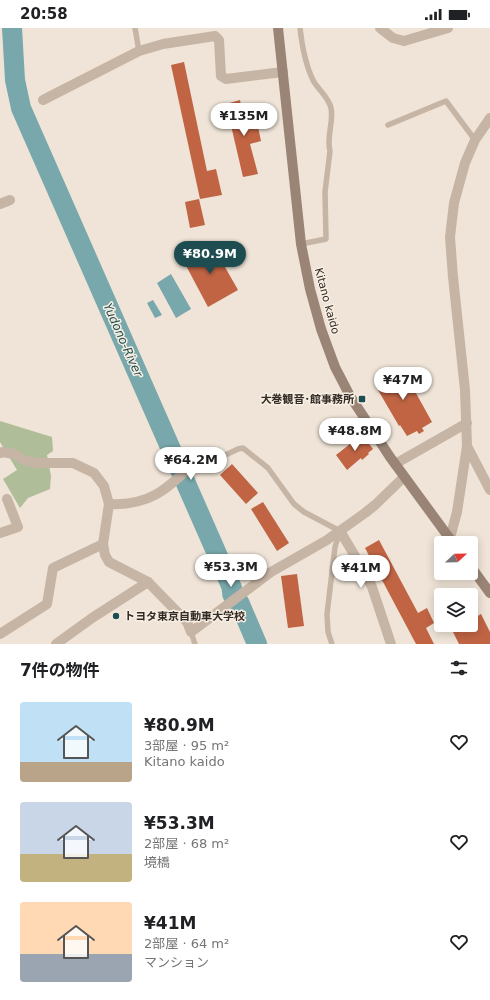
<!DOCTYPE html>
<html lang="ja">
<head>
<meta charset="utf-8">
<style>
	:root { --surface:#fff; --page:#f2f2f2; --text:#202124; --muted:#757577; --accent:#1d4d51 }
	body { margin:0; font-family:"DejaVu Sans","Noto Sans JP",sans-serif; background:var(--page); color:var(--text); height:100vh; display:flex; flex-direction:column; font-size:15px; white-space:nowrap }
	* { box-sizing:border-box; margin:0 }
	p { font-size:13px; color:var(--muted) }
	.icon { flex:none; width:22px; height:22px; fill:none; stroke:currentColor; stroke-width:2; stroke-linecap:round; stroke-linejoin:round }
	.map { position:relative; height:616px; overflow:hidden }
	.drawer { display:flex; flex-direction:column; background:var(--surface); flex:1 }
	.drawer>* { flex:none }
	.needle { width:26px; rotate:68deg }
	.fabs { position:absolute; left:434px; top:508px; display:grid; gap:8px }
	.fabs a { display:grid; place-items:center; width:44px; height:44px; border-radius:4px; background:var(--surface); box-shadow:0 2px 10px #0003; font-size:20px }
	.price { position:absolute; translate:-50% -34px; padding:0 9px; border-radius:14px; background:#fff; color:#222; font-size:13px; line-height:26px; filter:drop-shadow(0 1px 2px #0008) }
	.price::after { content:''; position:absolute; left:50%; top:24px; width:12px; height:9px; margin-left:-6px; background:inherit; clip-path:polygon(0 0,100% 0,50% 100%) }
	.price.active { background:var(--accent); color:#fff }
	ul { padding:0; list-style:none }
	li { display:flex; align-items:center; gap:12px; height:100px; padding:0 20px }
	li span { display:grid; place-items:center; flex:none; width:112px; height:80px; border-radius:4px; color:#555 }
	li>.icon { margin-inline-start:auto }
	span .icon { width:48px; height:48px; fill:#fffc; stroke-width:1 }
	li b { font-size:17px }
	h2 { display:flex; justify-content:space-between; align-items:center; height:48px; padding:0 20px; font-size:17px }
	.status { display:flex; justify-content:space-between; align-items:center; height:28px; padding:0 20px; background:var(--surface); direction:ltr }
	.status svg { height:11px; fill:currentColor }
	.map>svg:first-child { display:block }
	.green { fill:#b0bd99 }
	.water { fill:#78a8ab }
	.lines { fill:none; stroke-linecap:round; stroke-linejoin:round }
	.river { stroke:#78a8ab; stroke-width:20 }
	.building { fill:#c06444 }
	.lane { stroke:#c6b4a4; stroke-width:5.5 }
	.street { stroke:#c6b4a4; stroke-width:10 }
	.secondary { stroke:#9a8476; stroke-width:10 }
	.poi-dot { fill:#1d4d51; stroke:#f8efe3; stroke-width:1.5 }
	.labels { text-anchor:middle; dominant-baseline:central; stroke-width:3; stroke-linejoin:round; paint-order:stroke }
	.street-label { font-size:11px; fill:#322a25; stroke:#f8efe3 }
	.poi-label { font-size:11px; font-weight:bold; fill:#322a25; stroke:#f8efe3; text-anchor:end }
	.water-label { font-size:12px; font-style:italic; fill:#1d4d51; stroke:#f8efe3 }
</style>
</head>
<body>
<div class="status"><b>20:58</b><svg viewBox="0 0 49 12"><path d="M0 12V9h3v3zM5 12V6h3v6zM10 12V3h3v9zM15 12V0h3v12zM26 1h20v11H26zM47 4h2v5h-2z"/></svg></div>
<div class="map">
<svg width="490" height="616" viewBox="0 0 490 616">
	<rect width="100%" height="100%" fill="#efe4d7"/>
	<!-- green -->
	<polygon class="green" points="0,393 52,409 53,423 47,427 51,448 50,461 28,470 20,480 3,451 17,442 0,414"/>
	<!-- water -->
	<g class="water">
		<polygon points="171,246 191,281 176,290 157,255"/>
		<polygon points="153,272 162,287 155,290 147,275"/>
	</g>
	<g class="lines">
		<!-- river -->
		<path class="river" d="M 12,0 L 15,52 L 21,80 L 232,560 C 231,567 234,571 239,574 L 257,616"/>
	</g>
	<!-- building -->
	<g class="building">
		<polygon points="184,34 207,143 216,141 222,167 200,171 171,37"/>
		<polygon points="240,72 241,77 246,76 249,89 244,90 246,97 257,94 261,113 250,116 258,146 243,149 226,76"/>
		<polygon points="199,171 205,197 190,200 185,174"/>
		<polygon points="212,216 238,262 208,279 183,232"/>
		<polygon points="392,339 395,344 402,340 432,394 422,400 424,403 419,406 417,403 407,408 400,397 399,398 378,362 379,362 376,356 383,352 379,346"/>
		<polygon points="364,405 368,411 366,412 373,421 368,425 369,426 362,432 361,430 347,442 336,427"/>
		<polygon points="232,436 258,465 246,476 220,447"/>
		<polygon points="263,474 289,515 277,523 251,481"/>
		<polygon points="379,512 418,585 427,580 434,595 426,600 434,616 416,616 365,520"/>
		<polygon points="297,546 304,598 288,600 281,548"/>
		<polygon points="481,586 490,604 490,616 459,616 452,602 461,597 471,597 471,592"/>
	</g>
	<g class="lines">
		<!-- lane -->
		<g class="lane">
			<polyline points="135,0 139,23"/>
			<path d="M 300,0 C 302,18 305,37 314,54 C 319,62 329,70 331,80 C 334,94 326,109 330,123 L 325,164 L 326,211 L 301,216"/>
			<polyline points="388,97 446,73 475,112"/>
			<polyline points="193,436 196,433 217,431 238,421 243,420 268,440 294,476 304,484 340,503 335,519 327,586 328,604 332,616"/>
			<polyline points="191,604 195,616"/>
		</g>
		<!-- street -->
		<g class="street">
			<polyline points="380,0 393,10 404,13 448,0"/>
			<polyline points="43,72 139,23 163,16 215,8 219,12 221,48 226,51 283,44"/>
			<polyline points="490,90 475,112 465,135 454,175 450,209 453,249 465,362 467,418 490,462"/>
			<polyline points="0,176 10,172"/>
			<polyline points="0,425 2,424 14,426 24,432 37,435 73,435 94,445 104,458 109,476 103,516 105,527 109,534 148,554 187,594 191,604 271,544 327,512 365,485 375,477 404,449"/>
			<polyline points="395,436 467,395"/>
			<path d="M 109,476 C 149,478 166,462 193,436"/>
			<polyline points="340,503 364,543 372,559 391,616"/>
			<polyline points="0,505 18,499 7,471"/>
			<polyline points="450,510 457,484 467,418"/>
			<polyline points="0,606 47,576 53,540 103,516"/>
			<polyline points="56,616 92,590 148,554"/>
		</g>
		<!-- secondary -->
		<g class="secondary">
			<polyline points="278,0 301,216 310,261 321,301 335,339 350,368 390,429 453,515"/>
			<polyline points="471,539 490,565"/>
		</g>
	</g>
	<!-- markers -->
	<g class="poi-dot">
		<rect x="358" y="367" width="8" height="8" rx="2"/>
		<circle cx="116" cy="588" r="4"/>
	</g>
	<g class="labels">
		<!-- street labels -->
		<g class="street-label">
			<text transform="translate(327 273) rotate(75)">Kitano kaido</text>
		</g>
		<!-- poi labels -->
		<g class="poi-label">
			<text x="354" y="371">大巻観音･館事務所</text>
			<text x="124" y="588" text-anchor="start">トヨタ東京自動車大学校</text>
		</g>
		<!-- water labels -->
		<g class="water-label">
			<text transform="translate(123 312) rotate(66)">Yudono-River</text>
		</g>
	</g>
</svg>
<div class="fabs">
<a><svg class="needle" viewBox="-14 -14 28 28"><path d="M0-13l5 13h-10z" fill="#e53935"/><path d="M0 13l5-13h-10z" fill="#757577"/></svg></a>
<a><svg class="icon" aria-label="layers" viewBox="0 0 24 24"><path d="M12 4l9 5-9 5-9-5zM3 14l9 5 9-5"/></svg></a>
</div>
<b class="price" style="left:244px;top:109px">¥135M</b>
<b class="price active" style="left:210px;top:247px">¥80.9M</b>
<b class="price" style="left:403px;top:373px">¥47M</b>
<b class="price" style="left:355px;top:424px">¥48.8M</b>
<b class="price" style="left:191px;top:453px">¥64.2M</b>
<b class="price" style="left:231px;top:560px">¥53.3M</b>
<b class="price" style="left:361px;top:561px">¥41M</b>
</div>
<section class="drawer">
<h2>7件の物件<svg class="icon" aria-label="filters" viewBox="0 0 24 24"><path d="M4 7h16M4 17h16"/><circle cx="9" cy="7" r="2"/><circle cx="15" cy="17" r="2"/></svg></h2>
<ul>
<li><span style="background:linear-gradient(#bfe0f5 75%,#b9a48a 0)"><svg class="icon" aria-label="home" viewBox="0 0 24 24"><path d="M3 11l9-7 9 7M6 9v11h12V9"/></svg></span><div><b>¥80.9M</b><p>3部屋 · 95 m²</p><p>Kitano kaido</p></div><svg class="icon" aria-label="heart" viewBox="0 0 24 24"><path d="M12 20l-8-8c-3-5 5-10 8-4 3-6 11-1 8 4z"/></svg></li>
<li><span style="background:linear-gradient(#c9d6e8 65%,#c2b280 0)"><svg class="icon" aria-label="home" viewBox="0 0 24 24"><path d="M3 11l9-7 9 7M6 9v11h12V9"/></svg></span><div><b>¥53.3M</b><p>2部屋 · 68 m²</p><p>境橋</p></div><svg class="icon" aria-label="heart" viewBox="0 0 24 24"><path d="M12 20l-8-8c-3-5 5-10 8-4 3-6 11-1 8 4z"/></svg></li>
<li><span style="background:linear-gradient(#ffd9b3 65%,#9aa5b1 0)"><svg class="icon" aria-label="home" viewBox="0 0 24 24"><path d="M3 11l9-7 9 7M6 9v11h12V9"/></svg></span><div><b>¥41M</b><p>2部屋 · 64 m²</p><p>マンション</p></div><svg class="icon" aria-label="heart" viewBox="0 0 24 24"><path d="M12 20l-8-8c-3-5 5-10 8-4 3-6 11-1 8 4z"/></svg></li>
</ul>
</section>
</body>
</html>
